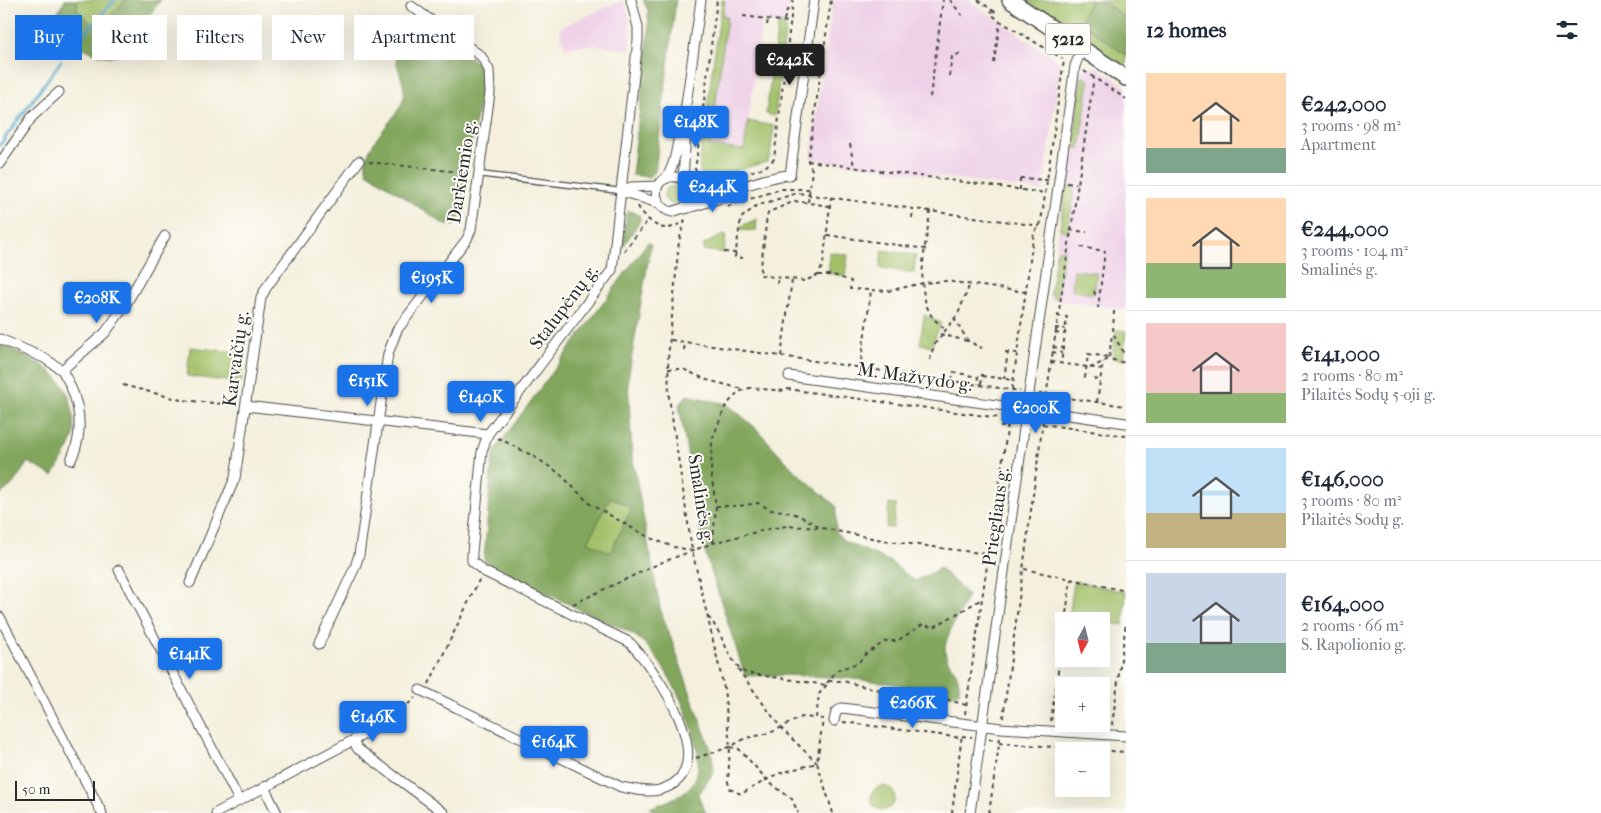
<!DOCTYPE html>
<html lang="en">
<head>
<meta charset="utf-8">
<style>
	:root { --surface:#fff; --page:#f6f6f7; --text:#1f2937; --muted:#747a83; --line:#e0e1e3; --accent:#1a73e8 }
	body { margin:0; font-family:"IM FELL French Canon",serif; background:var(--page); color:var(--text); height:100vh; display:flex; flex-direction:column; font-size:19px; white-space:nowrap }
	* { box-sizing:border-box; margin:0 }
	p { font-size:16px; color:var(--muted) }
	.icon { flex:none; width:28px; height:28px; fill:none; stroke:currentColor; stroke-width:2; stroke-linecap:round; stroke-linejoin:round }
	.map { position:relative; flex:1; overflow:hidden }
	.drawer { display:flex; flex-direction:column; background:var(--surface); width:475px }
	.drawer>* { flex:none }
	.banner { position:absolute; left:15px; top:15px; width:475px; height:45px; display:flex; gap:10px }
	.needle { width:32px; rotate:187deg }
	.fabs { position:absolute; left:1055px; top:612px; display:grid; gap:10px }
	.fabs a { display:grid; place-items:center; width:55px; height:55px; border-radius:0px; background:var(--surface); box-shadow:0 5px 20px #0002; font-size:25px }
	.scale { position:absolute; left:15px; bottom:12px; width:80px; box-sizing:border-box; padding-left:5px; border:2px solid #2b2b2b; border-top:0; font-size:14px; line-height:18px; white-space:nowrap; color:#2b2b2b; -webkit-text-stroke:4px #fdfcf7; paint-order:stroke }
	.price { position:absolute; translate:-50% -42px; padding:0 11px; border-radius:5px; background:var(--accent); color:#fff; font-size:16px; line-height:32px; filter:drop-shadow(0 1px 2px #0008) }
	.price::after { content:''; position:absolute; left:50%; top:30px; width:15px; height:11px; margin-left:-8px; background:inherit; clip-path:polygon(0 0,100% 0,50% 100%) }
	.price.current { background:#222; color:#fff }
	ul { padding:0; list-style:none }
	li { display:flex; align-items:center; gap:15px; height:125px; padding:0 20px }
	li+li { border-top:1px solid var(--line) }
	li span { display:grid; place-items:center; flex:none; width:140px; height:100px; border-radius:0px; color:#555 }
	li>.icon { margin-inline-start:auto }
	span .icon { width:60px; height:60px; fill:#fffc; stroke-width:1 }
	li b { font-size:21px }
	h2 { display:flex; justify-content:space-between; align-items:center; height:60px; padding:0 20px; font-size:21px }
	.tag { padding:0 18px; border-radius:0px; background:var(--surface); box-shadow:0 5px 20px #0002; font-size:18px; line-height:45px }
	.tag.current { background:var(--accent); color:#fff }
	main { display:flex; flex:1; min-height:0 }
	.map>svg:first-child { display:block }
	.built { fill:#eed0e7 }
	.green { fill:#a2c068; stroke:#66764a }
	.forest { fill:#81a65c; stroke:#566844; fill-rule:evenodd }
	.lines { fill:none; stroke-linecap:round; stroke-linejoin:round }
	.stream { stroke:#51a4cc; stroke-width:3 }
	.lane-casing { stroke:#494946; stroke-width:7 }
	.street-casing { stroke:#494946; stroke-width:11 }
	.primary-casing { stroke:#494946; stroke-width:18 }
	.path { stroke:#494946; stroke-width:2; stroke-dasharray:4 4; stroke-linecap:butt }
	.lane { stroke:#fff; stroke-width:4.5 }
	.street { stroke:#fff; stroke-width:9 }
	.primary { stroke:#fff; stroke-width:15 }
	.labels { text-anchor:middle; dominant-baseline:central; stroke-width:4; stroke-linejoin:round; paint-order:stroke }
	.shield { fill:#fdfcf7; stroke:#6a6a68; stroke-width:1 }
	.shield-label { font-size:18px; font-weight:bold; fill:#2b2b2b }
	.street-label { font-size:19px; fill:#2b2b2b; stroke:#fdfcf7 }
</style>
</head>
<body>
<main>
<div class="map">
<svg width="1126" height="813" viewBox="0 0 1126 813">
	<rect width="100%" height="100%" fill="#fdfcf7"/>
	<filter id="ink" filterUnits="userSpaceOnUse"><feTurbulence type="fractalNoise" baseFrequency=".02" numOctaves="2"/><feDisplacementMap in="SourceGraphic" scale="10" xChannelSelector="R" yChannelSelector="G"/><feConvolveMatrix kernelMatrix="1 2 1 2 8 2 1 2 1" color-interpolation-filters="sRGB"/></filter>
	<filter id="wash" filterUnits="userSpaceOnUse"><feTurbulence type="fractalNoise" baseFrequency=".0096" numOctaves="4" result="noise"/><feDisplacementMap in="SourceGraphic" scale="20" xChannelSelector="R" yChannelSelector="G"/><feGaussianBlur stdDeviation="1.12" result="paint"/><feColorMatrix in="noise" values="0 0 0 0 0 0 0 0 0 0 0 0 0 0 0 0 0 1.4 0 .05"/><feComposite in="paint" operator="in"/></filter>
	<g filter="url(#wash)">
		<rect width="100%" height="100%" fill="#f4f0dd"/>
		<!-- built -->
		<g class="built">
			<polygon points="623,0 630,17 630,50 593,45 565,47 559,28"/>
			<polygon points="725,0 790,0 786,25 762,22 744,150 710,146 727,17 723,16"/>
			<polygon points="833,0 968,0 1061,63 1043,191 810,159"/>
			<polygon points="1087,67 1099,68 1126,87 1126,310 1049,299 1079,78 1081,72"/>
		</g>
		<!-- green -->
		<g class="green">
			<path d="M 77,0 L 125,0 C 115,13 108,21 92,24 L 77,10 Z"/>
			<polygon points="722,0 725,0 723,16 727,17 710,146 744,150 748,121 774,126 770,156 767,162 708,178 701,173 699,166"/>
			<polygon points="1025,0 1092,0 1090,1 1083,24 1126,55 1126,68"/>
			<polygon points="1099,0 1126,0 1126,18 1103,1"/>
			<polygon points="778,24 786,25 775,116 766,114"/>
			<polygon points="1082,76 1089,80 1080,149 1078,149 1073,146"/>
			<polygon points="1066,185 1074,188 1068,233 1060,229"/>
			<circle cx="673" cy="195" r="9"/>
			<polygon points="757,219 756,231 741,230 741,226"/>
			<polygon points="726,234 724,253 703,250 704,244"/>
			<polygon points="1064,249 1056,299 1050,294 1056,254 1058,250"/>
			<polygon points="882,250 916,255 914,273 880,268"/>
			<polygon points="829,252 848,255 845,276 829,273"/>
			<polygon points="1074,270 1097,273 1094,294 1072,291"/>
			<polygon points="924,315 941,323 932,346 920,344"/>
			<polygon points="1116,330 1126,331 1123,360 1112,358"/>
			<polygon points="190,347 245,353 241,383 187,376"/>
			<polygon points="610,497 632,508 611,553 588,542"/>
			<polygon points="889,504 896,505 893,528 886,528"/>
			<polygon points="1074,581 1126,592 1123,625 1069,618"/>
			<circle cx="883" cy="798" r="12"/>
		</g>
		<!-- forest -->
		<g class="forest">
			<path d="M 65,0 L 77,0 L 77,10 L 92,24 C 108,21 115,13 125,0 L 161,0 L 118,56 C 98,60 62,39 52,21 Z"/>
			<polygon points="643,0 676,0 655,172 649,177 632,175 649,30 648,11"/>
			<polygon points="1099,0 1126,18 1126,55 1083,24 1082,16 1090,1"/>
			<path d="M 421,30 C 436,32 464,51 475,61 C 481,67 483,75 484,83 L 466,166 L 460,218 L 456,225 L 452,226 L 442,223 L 367,172 C 358,149 397,120 403,100 C 408,85 395,69 396,54 Z"/>
			<polygon points="627,211 633,212 640,216 640,221 622,248"/>
			<path d="M 648,242 L 651,244 L 628,379 L 632,455 L 660,608 L 712,753 L 714,772 L 698,795 L 706,813 L 657,813 L 649,808 C 667,801 691,795 697,774 C 706,740 665,657 638,638 C 625,628 608,623 593,616 C 558,599 522,581 487,564 L 484,559 L 492,462 L 495,450 ZM 610,497 L 632,508 L 610,553 L 588,542 Z"/>
			<path d="M 0,344 C 33,359 70,373 73,415 C 73,421 75,429 74,435 C 71,448 59,464 53,476 L 28,462 L 13,484 L 0,495 Z"/>
			<path d="M 687,395 L 727,404 L 756,428 L 793,469 L 836,506 L 836,532 L 844,541 L 889,561 L 915,581 L 940,568 L 968,595 C 963,609 945,635 945,649 C 945,667 962,668 959,693 L 954,695 C 885,680 816,673 745,676 L 703,546 L 679,405 Z"/>
		</g>
		<g class="lines">
			<!-- stream -->
			<g class="stream">
				<polyline points="81,37 115,0"/>
				<polyline points="0,145 61,61"/>
			</g>
		</g>
	</g>
	<g filter="url(#ink)">
		<g class="lines">
			<!-- lane casing -->
			<g class="lane-casing">
				<polyline id="lane" points="478,174 621,191"/>
			</g>
			<!-- street casing -->
			<g class="street-casing">
				<g id="street">
					<polyline points="0,163 32,117 59,92"/>
					<path d="M 665,179 C 678,163 676,137 684,118 L 701,0"/>
					<polyline points="683,180 686,130 684,119"/>
					<path d="M 687,183 L 691,197 L 686,207 L 672,212 C 654,208 649,182 670,177 C 683,174 694,191 708,192 C 737,193 762,176 790,175 L 814,0"/>
					<polyline points="621,191 658,203"/>
					<polyline points="621,191 631,187 658,186"/>
					<polyline points="685,209 721,198 731,192"/>
					<polyline points="0,339 44,358 62,370 105,333 126,304 165,236"/>
					<path d="M 62,370 C 79,398 86,429 71,460"/>
					<polyline points="789,376 1126,423"/>
					<polyline points="246,406 488,434"/>
					<polyline points="119,570 239,800"/>
					<polyline points="190,583 235,478 261,298 266,288 359,161"/>
					<polyline points="0,617 102,813"/>
					<polyline points="319,644 355,567 359,555 388,354 397,330 467,239 471,230 490,93 489,70 481,56 411,6"/>
					<path d="M 420,690 L 621,787 C 633,789 647,793 659,790 C 727,772 656,669 629,642 L 483,571 L 472,561 L 472,553 L 482,451 L 488,434 L 612,270 L 638,40 L 638,27 L 631,0"/>
					<polyline points="834,721 836,712 842,708 1001,728 1126,736"/>
					<polyline points="353,741 358,749 444,813"/>
					<polyline points="264,787 277,813"/>
					<polyline points="216,813 382,725"/>
					<polyline points="970,813 1075,66 1082,48"/>
				</g>
			</g>
			<!-- primary casing -->
			<g class="primary-casing">
				<polyline id="primary" points="1010,0 1126,78"/>
			</g>
			<!-- path -->
			<g class="path">
				<polyline points="950,0 965,19"/>
				<polyline points="978,0 992,10 991,14 1000,21 1063,59"/>
				<polyline points="992,10 999,14"/>
				<polyline points="743,16 789,22"/>
				<polyline points="784,20 787,10 791,10"/>
				<polyline points="767,25 768,19"/>
				<polyline points="994,63 1000,21"/>
				<polyline points="1084,71 1126,99"/>
				<polyline points="949,76 952,57 961,53"/>
				<polyline points="930,97 943,0"/>
				<polyline points="850,144 854,167"/>
				<polyline points="808,161 1045,193"/>
				<polyline points="369,162 468,173"/>
				<polyline points="701,178 695,169 696,163 717,0"/>
				<polyline points="1020,178 1048,180"/>
				<polyline points="712,182 764,168 774,159 793,0"/>
				<polyline points="1067,183 1077,184"/>
				<polyline points="1020,190 1020,176"/>
				<polyline points="808,202 812,170 808,161 831,0"/>
				<path d="M 638,206 C 640,211 644,214 647,218 C 660,231 671,231 685,220"/>
				<polyline points="728,206 781,189 810,189"/>
				<polyline points="830,206 795,201 769,212 767,216 760,275 805,281 818,275 823,265 831,197"/>
				<path d="M 930,211 C 927,242 914,286 931,315 C 934,320 940,324 944,329"/>
				<polyline points="912,218 913,209"/>
				<polyline points="685,220 679,241 668,359 669,397 692,550 724,688 730,747 728,782 730,789 741,794 777,774 817,763"/>
				<polyline points="1070,230 1087,232"/>
				<polyline points="827,235 926,249"/>
				<polyline points="1080,247 1105,251 1098,308"/>
				<polyline points="624,251 649,219"/>
				<polyline points="724,252 736,253"/>
				<polyline points="743,258 735,257 741,218 756,206 797,193 1040,226"/>
				<polyline points="818,275 833,275 851,281 850,289 888,291 923,283 946,281 1025,292"/>
				<polyline points="777,284 778,278"/>
				<polyline points="1094,291 1095,294 1099,295"/>
				<polyline points="1114,311 1113,333 1126,358"/>
				<polyline points="1057,316 1067,317 1061,364"/>
				<polyline points="954,318 968,341 982,348"/>
				<polyline points="1055,328 1065,329"/>
				<polyline points="1055,333 1065,334"/>
				<polyline points="940,334 967,341"/>
				<polyline points="671,340 1020,391"/>
				<polyline points="1053,347 1063,348"/>
				<polyline points="684,350 685,342"/>
				<polyline points="1005,352 1017,353"/>
				<polyline points="1052,352 1062,353"/>
				<polyline points="781,356 792,280"/>
				<polyline points="1109,357 1112,335"/>
				<polyline points="930,360 934,345 958,314 970,284"/>
				<polyline points="1051,362 1102,369"/>
				<polyline points="860,368 871,291"/>
				<polyline points="1090,368 1109,359 1126,363"/>
				<polyline points="668,369 683,369 707,380 743,389"/>
				<polyline points="953,372 978,377 978,384"/>
				<polyline points="982,376 1013,380"/>
				<polyline points="1085,378 1088,354 1109,357"/>
				<polyline points="1004,379 1008,352"/>
				<polyline points="1094,379 1100,380"/>
				<polyline points="952,380 954,371"/>
				<polyline points="981,384 982,374"/>
				<polyline points="123,385 181,400 236,405"/>
				<polyline points="787,389 1015,420"/>
				<polyline points="1039,394 1126,406"/>
				<polyline points="1011,397 1034,232 1040,226 1043,209 1064,60"/>
				<polyline points="1097,402 1103,362"/>
				<polyline points="1045,404 1094,77"/>
				<polyline points="1035,423 1126,436"/>
				<polyline points="1000,427 1008,426"/>
				<polyline points="498,438 535,457 559,473 590,504 650,538 674,547 690,550"/>
				<polyline points="716,506 739,506 758,503 771,510 784,511 798,515 820,527"/>
				<polyline points="713,542 716,506 711,473 712,440 725,407 738,392 750,388 787,391"/>
				<polyline points="1024,569 1126,591"/>
				<polyline points="573,604 660,563 713,543 768,529 787,526 822,528 887,541 988,554"/>
				<path d="M 708,617 C 724,633 727,662 746,673 L 826,685"/>
				<polyline points="1065,621 1071,579"/>
				<polyline points="738,669 781,728 817,763"/>
				<polyline points="827,683 837,670 858,663 866,654 886,641 897,641 922,625 934,627 982,599"/>
				<polyline points="429,684 479,580"/>
				<polyline points="965,714 1009,417"/>
				<polyline points="1003,718 1043,421"/>
				<polyline points="390,720 415,698"/>
				<polyline points="1051,721 1064,629"/>
				<polyline points="843,722 962,738"/>
				<polyline points="1112,725 1126,623"/>
				<polyline points="962,736 972,737"/>
				<polyline points="989,739 999,741"/>
				<polyline points="999,743 1126,752"/>
				<polyline points="730,747 739,749 770,783 792,799 798,813"/>
				<polyline points="696,758 730,747 746,738 770,733 802,717 815,718"/>
				<polyline points="833,813 817,763 823,719 816,718 819,694 830,681 843,681 874,689 924,693 966,705"/>
				<polyline points="952,813 962,734"/>
				<polyline points="989,813 1000,738"/>
			</g>
			<!-- lane -->
			<use href="#lane" class="lane"/>
			<!-- street -->
			<use href="#street" class="street"/>
			<!-- primary -->
			<use href="#primary" class="primary"/>
		</g>
	</g>
	<g class="labels">
		<!-- shield labels -->
		<rect class="shield" x="1045.5" y="23.5" width="45" height="31" rx="4"/>
		<g class="shield-label">
			<text x="1068" y="39">5212</text>
		</g>
		<!-- street labels -->
		<g class="street-label">
			<text transform="translate(462 172) rotate(-81)">Darkiemio g.</text>
			<text transform="translate(564 307) rotate(-53)">Stalupėnų g.</text>
			<text transform="translate(236 359) rotate(-82)">Karvaičių g.</text>
			<text transform="translate(915 377) rotate(8)">M. Mažvydo g.</text>
			<text transform="translate(701 499) rotate(81)">Smalinės g.</text>
			<text transform="translate(996 517) rotate(-82)">Priegliaus g.</text>
		</g>
	</g>
</svg>
<div class="fabs">
<a><svg class="needle" viewBox="-14 -14 28 28"><path d="M0-13l5 13h-10z" fill="#e53935"/><path d="M0 13l5-13h-10z" fill="#747a83"/></svg></a>
<a>+</a>
<a>−</a>
</div>
<div class="scale">50 m</div>
<b class="price current" style="left:790px;top:86px">€242K</b>
<b class="price" style="left:696px;top:148px">€148K</b>
<b class="price" style="left:713px;top:213px">€244K</b>
<b class="price" style="left:432px;top:304px">€195K</b>
<b class="price" style="left:97px;top:324px">€208K</b>
<b class="price" style="left:368px;top:407px">€151K</b>
<b class="price" style="left:481px;top:423px">€140K</b>
<b class="price" style="left:1036px;top:434px">€200K</b>
<b class="price" style="left:190px;top:680px">€141K</b>
<b class="price" style="left:913px;top:729px">€266K</b>
<b class="price" style="left:373px;top:743px">€146K</b>
<b class="price" style="left:554px;top:768px">€164K</b>
<div class="banner">
<a class="tag current">Buy</a>
<a class="tag">Rent</a>
<a class="tag">Filters</a>
<a class="tag">New</a>
<a class="tag">Apartment</a>
</div>
</div>
<section class="drawer">
<h2>12 homes<svg class="icon" aria-label="filters" viewBox="0 0 24 24"><path d="M4 7h16M4 17h16"/><circle cx="9" cy="7" r="2"/><circle cx="15" cy="17" r="2"/></svg></h2>
<ul>
<li><span style="background:linear-gradient(#ffd9b3 75%,#7fa58c 0)"><svg class="icon" aria-label="home" viewBox="0 0 24 24"><path d="M3 11l9-7 9 7M6 9v11h12V9"/></svg></span><div><b>€242,000</b><p>3 rooms · 98 m²</p><p>Apartment</p></div></li>
<li><span style="background:linear-gradient(#ffd9b3 65%,#8fb573 0)"><svg class="icon" aria-label="home" viewBox="0 0 24 24"><path d="M3 11l9-7 9 7M6 9v11h12V9"/></svg></span><div><b>€244,000</b><p>3 rooms · 104 m²</p><p>Smalinės g.</p></div></li>
<li><span style="background:linear-gradient(#f6c9c9 70%,#8fb573 0)"><svg class="icon" aria-label="home" viewBox="0 0 24 24"><path d="M3 11l9-7 9 7M6 9v11h12V9"/></svg></span><div><b>€141,000</b><p>2 rooms · 80 m²</p><p>Pilaitės Sodų 5-oji g.</p></div></li>
<li><span style="background:linear-gradient(#bfe0f5 65%,#c2b280 0)"><svg class="icon" aria-label="home" viewBox="0 0 24 24"><path d="M3 11l9-7 9 7M6 9v11h12V9"/></svg></span><div><b>€146,000</b><p>3 rooms · 80 m²</p><p>Pilaitės Sodų g.</p></div></li>
<li><span style="background:linear-gradient(#c9d6e8 70%,#7fa58c 0)"><svg class="icon" aria-label="home" viewBox="0 0 24 24"><path d="M3 11l9-7 9 7M6 9v11h12V9"/></svg></span><div><b>€164,000</b><p>2 rooms · 66 m²</p><p>S. Rapolionio g.</p></div></li>
</ul>
</section>
</main>
</body>
</html>
